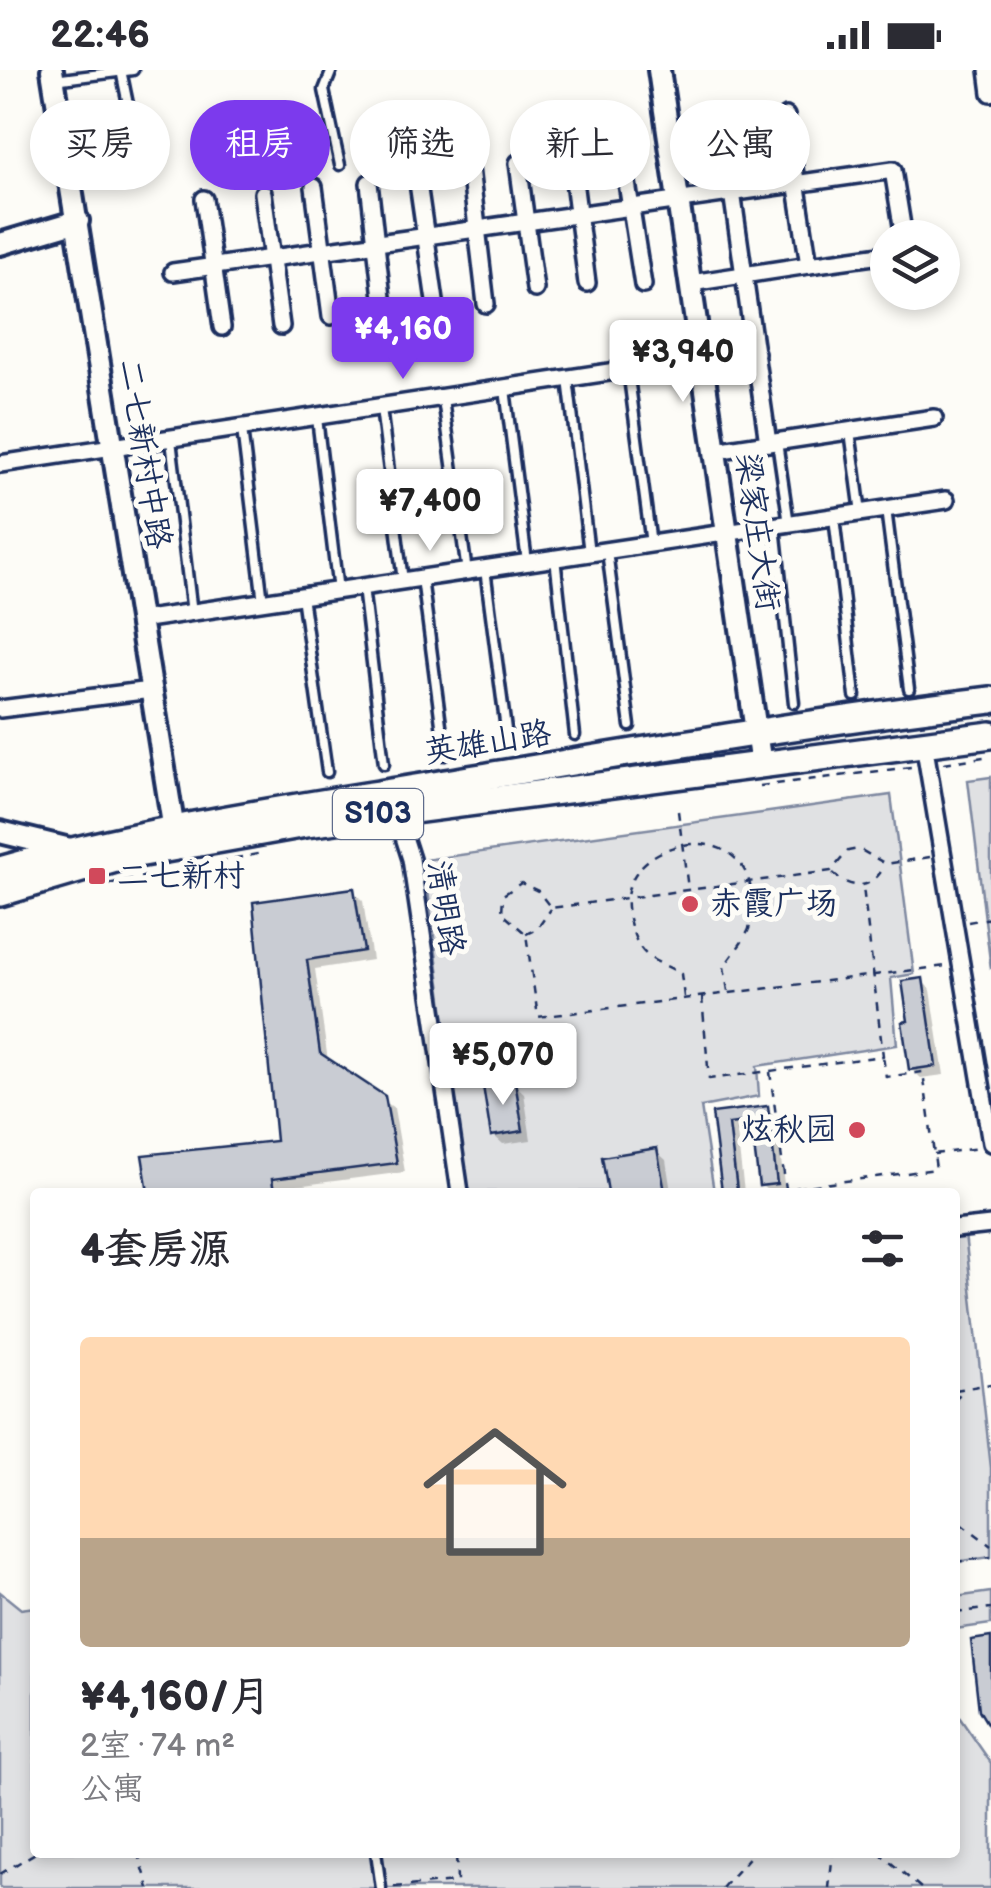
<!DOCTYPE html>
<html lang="zh">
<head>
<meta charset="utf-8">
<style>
	:root { --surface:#fff; --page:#f7f7f7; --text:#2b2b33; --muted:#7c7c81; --accent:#7c3aed }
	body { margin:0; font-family:"Balsamiq Sans","LXGW WenKai TC",sans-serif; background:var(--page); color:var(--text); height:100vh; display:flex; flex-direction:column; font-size:38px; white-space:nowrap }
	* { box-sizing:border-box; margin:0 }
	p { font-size:32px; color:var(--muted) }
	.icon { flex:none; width:55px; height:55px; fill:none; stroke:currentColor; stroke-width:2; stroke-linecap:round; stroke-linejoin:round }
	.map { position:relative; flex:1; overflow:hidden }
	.details { position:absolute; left:30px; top:1118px; width:930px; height:670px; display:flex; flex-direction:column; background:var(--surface); border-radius:10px; box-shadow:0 5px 15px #0003 }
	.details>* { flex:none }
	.banner { position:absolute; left:30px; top:30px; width:932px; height:90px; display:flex; gap:20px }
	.tools { position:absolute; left:870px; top:150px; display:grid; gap:20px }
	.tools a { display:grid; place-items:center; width:90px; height:90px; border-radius:50%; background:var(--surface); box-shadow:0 5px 15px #0003; font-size:50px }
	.price { position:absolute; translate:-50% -85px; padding:0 22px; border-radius:10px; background:#fff; color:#222; font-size:32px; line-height:65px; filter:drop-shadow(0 2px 5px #0008) }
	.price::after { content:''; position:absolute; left:50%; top:60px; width:30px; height:22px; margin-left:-15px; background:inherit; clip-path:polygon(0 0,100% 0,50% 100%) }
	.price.active { background:var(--accent); color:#fff }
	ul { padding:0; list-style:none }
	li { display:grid; align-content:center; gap:20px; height:530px; padding:0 50px }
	li span { display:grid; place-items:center; height:310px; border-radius:10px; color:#555 }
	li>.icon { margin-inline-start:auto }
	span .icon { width:180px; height:180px; fill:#fffc; stroke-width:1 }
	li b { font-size:42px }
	h2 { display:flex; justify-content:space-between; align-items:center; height:120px; padding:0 50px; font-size:42px }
	.tag { padding:0 35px; border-radius:45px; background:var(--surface); box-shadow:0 5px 15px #0003; font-size:35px; line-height:90px }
	.tag.active { background:var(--accent); color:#fff }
	.status { display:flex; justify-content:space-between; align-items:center; height:70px; padding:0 50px; background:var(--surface); direction:ltr }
	.status svg { height:28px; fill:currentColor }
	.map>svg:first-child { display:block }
	.green { fill:#e0e1e3; stroke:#7e88a0; stroke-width:2.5 }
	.shadow { fill:#0003 }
	.building { fill:#c9ccd3; stroke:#1b2f5e; stroke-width:2.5 }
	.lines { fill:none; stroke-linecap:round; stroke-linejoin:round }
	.service-casing { stroke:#1b2f5e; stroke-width:15 }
	.minor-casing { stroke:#1b2f5e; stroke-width:22 }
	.tertiary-casing { stroke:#1b2f5e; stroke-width:28 }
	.primary-casing { stroke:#1b2f5e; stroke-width:32 }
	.path { stroke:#1b2f5e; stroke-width:2.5; stroke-dasharray:8 8; stroke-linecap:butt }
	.service { stroke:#fdfcf7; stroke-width:8 }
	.minor { stroke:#fdfcf7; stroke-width:15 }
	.tertiary { stroke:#fdfcf7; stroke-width:20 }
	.primary { stroke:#fdfcf7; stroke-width:25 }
	.poi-dot { fill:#d1495b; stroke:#fdfcf7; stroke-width:4 }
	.labels { text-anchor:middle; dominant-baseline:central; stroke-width:10; stroke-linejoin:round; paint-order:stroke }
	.shield { fill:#fdfcf7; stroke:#5f6c8c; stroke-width:2.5 }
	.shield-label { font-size:30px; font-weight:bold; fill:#1b2f5e }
	.street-label { font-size:32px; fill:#1b2f5e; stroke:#fdfcf7 }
	.poi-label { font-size:32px; fill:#1b2f5e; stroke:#fdfcf7; text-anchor:start }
</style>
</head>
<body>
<div class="status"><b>22:46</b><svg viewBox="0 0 49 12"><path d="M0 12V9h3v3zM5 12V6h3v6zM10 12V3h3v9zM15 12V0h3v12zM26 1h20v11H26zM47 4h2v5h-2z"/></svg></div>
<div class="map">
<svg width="991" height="1818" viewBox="0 0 991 1818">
	<rect width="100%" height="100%" fill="#fdfcf7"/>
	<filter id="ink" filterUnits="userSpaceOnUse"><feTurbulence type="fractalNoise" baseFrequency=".01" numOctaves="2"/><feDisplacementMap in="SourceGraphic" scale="20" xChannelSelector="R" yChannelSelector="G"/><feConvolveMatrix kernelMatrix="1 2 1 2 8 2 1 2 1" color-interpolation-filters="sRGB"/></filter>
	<g filter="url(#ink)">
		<!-- green -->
		<g class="green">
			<polygon points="991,707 991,899 968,710"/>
			<polygon points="891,725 914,904 891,908 897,975 757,996 759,1026 701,1037 714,1122 467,1122 424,790"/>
			<polygon points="955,1164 965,1164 991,1398 991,1487 955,1492"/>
			<polygon points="0,1522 21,1539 35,1537 35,1782 955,1782 955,1641 991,1693 991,1818 0,1818"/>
			<polygon points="991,1522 991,1554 955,1559 955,1527"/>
		</g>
		<!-- shadow -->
		<g class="shadow">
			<polygon points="353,821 363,831 372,890 315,899 328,991 394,1038 405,1102 280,1118 281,1122 151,1122 145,1087 278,1073 256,835"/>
			<polygon points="922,911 931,920 944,1005 921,1008 911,999"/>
			<polygon points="514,1014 524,1023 531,1070 503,1074 493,1065"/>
			<polygon points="767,1039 776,1049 785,1122 769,1122 761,1115 755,1060 737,1063 744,1122 726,1122 715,1045"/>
			<polygon points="656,1081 666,1090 671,1122 610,1122 605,1089"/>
		</g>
		<!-- building -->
		<g class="building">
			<polygon points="354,818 364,881 307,890 320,983 385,1026 397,1093 272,1109 274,1122 148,1122 142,1085 276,1071 253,832"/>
			<polygon points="923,908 936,996 909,1000 902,952 908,951 902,911"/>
			<polygon points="515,1011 523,1061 491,1066 483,1016"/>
			<polygon points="768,1036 777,1114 759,1116 751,1051 729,1054 737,1120 722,1122 712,1043"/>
			<polygon points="657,1078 665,1122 608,1122 602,1087"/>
			<polygon points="991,1567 991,1660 979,1640 971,1570"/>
		</g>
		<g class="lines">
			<!-- service casing -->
			<g class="service-casing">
				<g id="service">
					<polyline points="121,0 139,88"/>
					<polyline points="332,0 324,20 340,95"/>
					<polyline points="54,10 133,0"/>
					<polyline points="628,300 651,474"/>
					<polyline points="568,309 589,483"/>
					<polyline points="505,319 527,492"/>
					<polyline points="443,329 467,502"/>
					<polyline points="381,338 403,511"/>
					<polyline points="317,348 338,521"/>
					<polyline points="242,359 263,532"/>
					<polyline points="850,361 861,443"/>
					<polyline points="171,370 192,543"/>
					<polyline points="777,372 789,454"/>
					<polyline points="886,439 909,619"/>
					<polyline points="834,447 855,626"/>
					<polyline points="775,456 794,633"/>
					<polyline points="607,481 630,656"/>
					<polyline points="555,488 575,665"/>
					<polyline points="485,499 508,675"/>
					<polyline points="422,508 445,685"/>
					<polyline points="363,517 384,694"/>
					<polyline points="302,526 327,702"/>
					<polyline points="376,1782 381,1818"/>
				</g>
			</g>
			<!-- minor casing -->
			<g class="minor-casing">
				<g id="minor">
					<polyline points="988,0 991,23"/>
					<polyline points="786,46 809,195 888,184"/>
					<polyline points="722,52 768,373"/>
					<polyline points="620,68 643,215"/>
					<polyline points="571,87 587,213"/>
					<polyline points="518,93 535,219"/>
					<polyline points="470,98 486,234"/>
					<polyline points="417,106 436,238"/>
					<polyline points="369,113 384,245"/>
					<polyline points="314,117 331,246"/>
					<polyline points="263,123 281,256"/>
					<polyline points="204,129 222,257"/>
					<polyline points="173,202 893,100 904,168"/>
					<polyline points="691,213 809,195"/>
					<polyline points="702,295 756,283"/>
					<polyline points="715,381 934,348"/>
					<polyline points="0,394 702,288"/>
					<polyline points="140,550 946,430"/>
					<polyline points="0,639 151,620"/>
					<polyline points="924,673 991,1073"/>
					<polyline points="396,742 411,789 460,1122"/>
					<polyline points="955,1159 991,1155"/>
				</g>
			</g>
			<!-- tertiary casing -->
			<g class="tertiary-casing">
				<g id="tertiary">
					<polyline points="52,0 176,773"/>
					<polyline points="659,0 761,695"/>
					<polyline points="0,174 78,151"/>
					<polyline points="0,762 70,779"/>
				</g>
			</g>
			<!-- primary casing -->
			<g class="primary-casing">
				<g id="primary">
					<path d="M 0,800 C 146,758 295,738 445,713 C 627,683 808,652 991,630"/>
					<polyline points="0,823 126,786 306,754 991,665"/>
				</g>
			</g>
			<!-- path -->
			<g class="path">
				<polyline points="944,693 991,686"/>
				<polyline points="760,716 911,697"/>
				<polyline points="678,741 688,819"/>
				<polyline points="930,787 886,794 859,779 848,781 831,801 551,838 538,821 521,813 503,825 502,843 526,864 538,947 946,896"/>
				<path d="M 833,803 C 852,821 872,820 885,795"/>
				<polyline points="93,817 262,783"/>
				<polyline points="968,852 991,848"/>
				<polyline points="526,864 537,859 551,839"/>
				<path d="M 684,927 L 681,904 C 671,897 656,893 647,885 C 636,876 631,858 628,844 C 613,772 739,742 751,820 C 753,835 754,852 746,865 C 740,876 731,886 724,897 L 728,921"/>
				<polyline points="702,927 709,1009 883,986 863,817"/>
				<polyline points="457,1000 541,991 538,948"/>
				<polyline points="770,1002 786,1119 936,1099 923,1002 886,1007 883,986"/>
				<polyline points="934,1084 980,1078"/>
				<polyline points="955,1320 991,1314"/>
				<polyline points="955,1331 962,1320"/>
				<polyline points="955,1439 959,1451 991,1476"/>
				<polyline points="955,1492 991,1487"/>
				<polyline points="955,1543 991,1538"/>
				<polyline points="138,1782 149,1818"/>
				<polyline points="878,1782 921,1818"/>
				<polyline points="0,1804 37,1782"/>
				<polyline points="394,1817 457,1812 456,1782"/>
				<polyline points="722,1818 754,1782"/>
				<polyline points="829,1818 833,1782"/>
			</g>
			<!-- service -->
			<use href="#service" class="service"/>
			<!-- minor -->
			<use href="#minor" class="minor"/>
			<!-- tertiary -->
			<use href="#tertiary" class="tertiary"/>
			<!-- primary -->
			<use href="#primary" class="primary"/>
		</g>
	</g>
	<!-- markers -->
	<g class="poi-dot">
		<rect x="87" y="796" width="20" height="20" rx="5"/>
		<circle cx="690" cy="834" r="10"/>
		<circle cx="857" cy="1060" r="10"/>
	</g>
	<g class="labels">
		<!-- shield labels -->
		<rect class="shield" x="333" y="719" width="90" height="50" rx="8"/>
		<g class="shield-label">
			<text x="378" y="744">S103</text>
		</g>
		<!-- street labels -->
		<g class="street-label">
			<text transform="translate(144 384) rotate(81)">二七新村中路</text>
			<text transform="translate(757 462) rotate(82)">梁家庄大街</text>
			<text transform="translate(488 673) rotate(-9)">英雄山路</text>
			<text transform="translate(445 838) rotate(81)">清明路</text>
		</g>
		<!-- poi labels -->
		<g class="poi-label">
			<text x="117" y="806">二七新村</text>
			<text x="710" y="834">赤霞广场</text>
			<text x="837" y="1060" text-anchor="end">炫秋园</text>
		</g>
	</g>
</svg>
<div class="tools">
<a><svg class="icon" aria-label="layers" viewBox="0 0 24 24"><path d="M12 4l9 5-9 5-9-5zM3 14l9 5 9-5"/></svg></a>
</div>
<b class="price active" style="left:403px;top:312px">¥4,160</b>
<b class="price" style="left:683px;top:335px">¥3,940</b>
<b class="price" style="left:430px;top:484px">¥7,400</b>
<b class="price" style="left:503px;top:1038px">¥5,070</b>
<div class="banner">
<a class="tag">买房</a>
<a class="tag active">租房</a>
<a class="tag">筛选</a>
<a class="tag">新上</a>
<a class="tag">公寓</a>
</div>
<section class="details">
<h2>4套房源<svg class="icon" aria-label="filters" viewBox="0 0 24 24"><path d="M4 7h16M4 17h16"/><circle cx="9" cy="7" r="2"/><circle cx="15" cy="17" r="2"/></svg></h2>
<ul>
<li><span style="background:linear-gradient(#ffd9b3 65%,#b9a48a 0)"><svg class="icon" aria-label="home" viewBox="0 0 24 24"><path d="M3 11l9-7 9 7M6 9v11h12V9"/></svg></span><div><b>¥4,160/月</b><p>2室 · 74 m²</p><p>公寓</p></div></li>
</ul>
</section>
</div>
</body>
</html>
